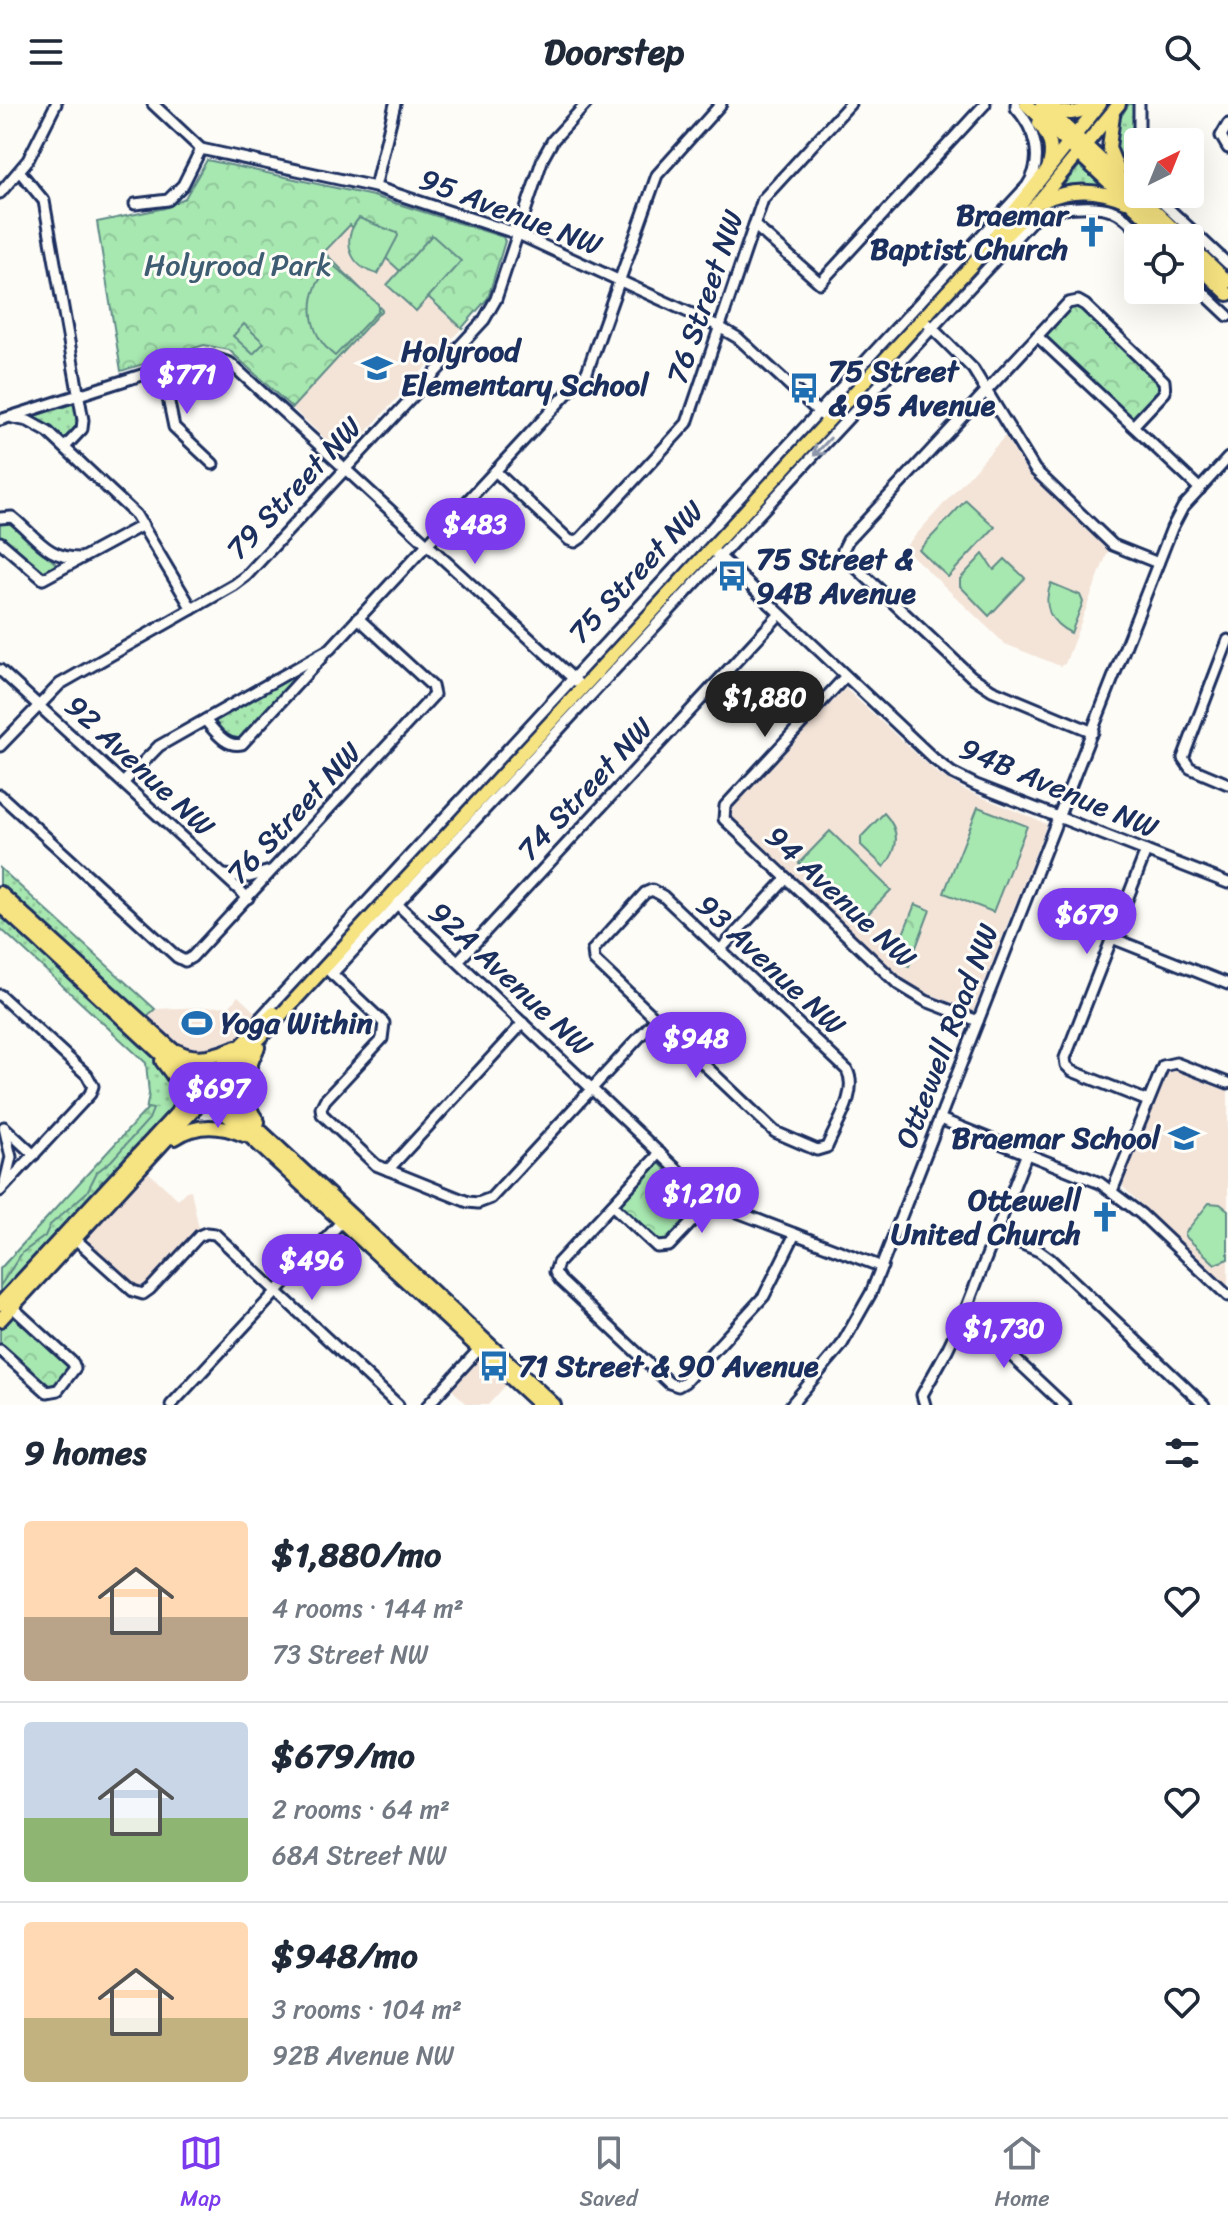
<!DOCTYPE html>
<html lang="en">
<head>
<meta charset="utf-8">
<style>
	:root { --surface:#fff; --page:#f2f2f3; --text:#1f2937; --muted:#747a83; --line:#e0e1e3; --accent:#7c3aed }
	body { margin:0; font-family:Sriracha,sans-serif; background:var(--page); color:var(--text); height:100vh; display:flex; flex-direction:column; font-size:30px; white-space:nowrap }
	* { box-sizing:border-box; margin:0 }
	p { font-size:26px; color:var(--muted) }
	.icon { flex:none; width:44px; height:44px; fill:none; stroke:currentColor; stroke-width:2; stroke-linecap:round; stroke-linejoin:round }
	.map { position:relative; height:1301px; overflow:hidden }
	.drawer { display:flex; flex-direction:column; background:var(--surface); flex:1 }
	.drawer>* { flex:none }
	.needle { width:52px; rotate:43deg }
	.fabs { position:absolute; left:1124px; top:24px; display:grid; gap:16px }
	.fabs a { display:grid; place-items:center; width:80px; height:80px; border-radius:8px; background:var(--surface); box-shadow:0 8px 32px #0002; font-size:40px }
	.price { position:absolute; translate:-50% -68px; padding:0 18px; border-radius:28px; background:var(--accent); color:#fff; font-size:26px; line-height:52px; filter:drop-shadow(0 2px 4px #0008) }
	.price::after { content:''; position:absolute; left:50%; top:48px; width:24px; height:18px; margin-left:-12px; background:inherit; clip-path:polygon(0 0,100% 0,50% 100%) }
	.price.current { background:#222; color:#fff }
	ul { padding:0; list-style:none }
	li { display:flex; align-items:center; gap:24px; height:200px; padding:0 24px }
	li+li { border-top:2px solid var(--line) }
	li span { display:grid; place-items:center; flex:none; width:224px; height:160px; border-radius:8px; color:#555 }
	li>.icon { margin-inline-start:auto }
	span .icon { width:96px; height:96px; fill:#fffc; stroke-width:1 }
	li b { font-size:34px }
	h2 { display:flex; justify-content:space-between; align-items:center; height:96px; padding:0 24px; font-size:34px }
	header { display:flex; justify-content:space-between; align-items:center; height:104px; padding:0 24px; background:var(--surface); font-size:36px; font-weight:700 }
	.tab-bar { display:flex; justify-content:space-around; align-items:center; height:112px; border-top:2px solid var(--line); background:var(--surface); font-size:22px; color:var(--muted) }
	.tab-bar a { display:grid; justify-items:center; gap:4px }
	.tab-bar .current { color:var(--accent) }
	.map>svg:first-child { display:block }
	.built { fill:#f4e4d8 }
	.grass { fill:url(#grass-dots); stroke:#618b87; stroke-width:2 }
	.forest { fill:url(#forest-firs); stroke:#618b87; stroke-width:2 }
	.park { fill:url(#park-crowns); stroke:#618b87; stroke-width:2 }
	.pitch { fill:#a7e7b0; stroke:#618b87; stroke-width:2 }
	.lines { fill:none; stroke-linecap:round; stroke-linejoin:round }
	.minor-casing { stroke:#1b2f5e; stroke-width:15 }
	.major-casing { stroke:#1b2f5e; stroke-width:18 }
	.minor { stroke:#fdfcf7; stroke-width:9 }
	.major { stroke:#f6e381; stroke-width:12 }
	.oneway { stroke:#8c96aa }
	.labels { text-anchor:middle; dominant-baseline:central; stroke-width:6; stroke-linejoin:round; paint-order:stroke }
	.street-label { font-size:30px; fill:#1b2f5e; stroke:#fdfcf7 }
	.poi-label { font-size:30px; font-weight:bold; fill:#1b2f5e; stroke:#fdfcf7; text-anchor:start }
	.park-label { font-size:30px; fill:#3e5d72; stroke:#fdfcf7 }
</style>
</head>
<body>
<header><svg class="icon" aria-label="menu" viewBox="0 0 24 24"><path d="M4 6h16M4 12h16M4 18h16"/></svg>Doorstep<svg class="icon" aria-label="search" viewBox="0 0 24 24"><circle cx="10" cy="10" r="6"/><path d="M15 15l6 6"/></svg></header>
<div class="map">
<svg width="1228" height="1301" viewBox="0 0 1228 1301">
	<defs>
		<pattern id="grass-dots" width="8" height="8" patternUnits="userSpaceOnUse" patternTransform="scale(2)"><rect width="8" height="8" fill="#a7e7b0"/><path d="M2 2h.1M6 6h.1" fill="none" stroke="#8fc69a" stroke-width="1.8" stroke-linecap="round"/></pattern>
		<pattern id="forest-firs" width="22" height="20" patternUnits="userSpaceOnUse" patternTransform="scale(2)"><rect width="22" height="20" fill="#a7e7b0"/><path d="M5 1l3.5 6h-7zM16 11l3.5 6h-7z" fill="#8fc69a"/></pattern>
		<pattern id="park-crowns" width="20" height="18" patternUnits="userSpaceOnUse" patternTransform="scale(2)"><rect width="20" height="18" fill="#a7e7b0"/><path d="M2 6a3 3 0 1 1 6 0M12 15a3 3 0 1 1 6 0" fill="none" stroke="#8fc69a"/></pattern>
	</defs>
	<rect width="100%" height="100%" fill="#fdfcf7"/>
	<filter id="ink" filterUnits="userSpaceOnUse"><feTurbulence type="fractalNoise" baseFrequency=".0125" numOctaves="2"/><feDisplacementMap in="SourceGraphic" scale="16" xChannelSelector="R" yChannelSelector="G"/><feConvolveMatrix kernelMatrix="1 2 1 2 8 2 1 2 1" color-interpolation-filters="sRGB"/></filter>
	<g filter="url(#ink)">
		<!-- built -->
		<g class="built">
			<polygon points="351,120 462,224 344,352 292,304 381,206 323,148"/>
			<polygon points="1005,332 1027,368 1108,447 1065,560 1060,562 1005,540 904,444"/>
			<polygon points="845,584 937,669 965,686 1047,720 973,907 920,886 904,876 732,714 731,704"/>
			<polygon points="238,892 256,909 253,925 238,938 202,949 180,943 147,913 155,905 230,902"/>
			<polygon points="1174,966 1228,987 1228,1184 1121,1081 1166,970"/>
			<polygon points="145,1065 178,1095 186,1087 191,1086 199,1125 149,1179 136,1182 89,1139 88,1127"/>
			<polygon points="483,1254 506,1274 507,1280 488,1301 468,1301 451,1285 477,1257"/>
		</g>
		<!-- grass -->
		<g class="grass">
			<path d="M 1129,0 L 1134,0 L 1138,81 C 1110,53 1106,33 1129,0 Z"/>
			<polygon points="1080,61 1082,62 1107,85 1059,86"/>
			<polygon points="70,299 75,302 79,322 67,335 63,335 32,313"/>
			<polygon points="306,564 240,638 229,636 214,621 216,614"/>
			<polygon points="0,764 155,905 144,915 0,783"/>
			<polygon points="0,805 86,885 161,960 178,985 177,1002 164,1017 152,1025 122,1060 0,1194 0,1165 146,1007 149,990 146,959 0,824"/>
		</g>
		<!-- forest -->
		<polygon class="forest" points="148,1004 153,1005 149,1015 111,1057 97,1068 87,1088 50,1121 45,1132 22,1149 0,1182 0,1165"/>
		<!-- park -->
		<g class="park">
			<polygon points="207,56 373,92 503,133 505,137 488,194 462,224 350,121 324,148 382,206 292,304 229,246 204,241 121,267 97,118 165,104 185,94"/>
			<polygon points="1073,203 1080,204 1158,276 1159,287 1133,314 1046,234 1045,230 1067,205"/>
			<polygon points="8,416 55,459 54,466 45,470 40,469 0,434 0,419"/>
			<polygon points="915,800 930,806 909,862 898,858 906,838 901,835"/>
			<polygon points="659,1059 701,1099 666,1138 662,1139 620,1101"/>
			<polygon points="12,1211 69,1261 69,1267 54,1283 48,1283 0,1238 0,1221"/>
		</g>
		<!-- pitch -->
		<g class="pitch">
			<path d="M 359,114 L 397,129 L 398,132 L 378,170 C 350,164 340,136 359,114 Z"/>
			<polygon points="432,131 461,157 416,207 387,181"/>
			<path d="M 333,161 L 378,200 L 378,207 L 335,252 C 305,228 303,186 333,161 Z"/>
			<polygon points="244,220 264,239 253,250 233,232"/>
			<polygon points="966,396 995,423 948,473 919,446"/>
			<polygon points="983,450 994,466 1005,455 1025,474 989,512 960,482 960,475"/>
			<path d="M 1051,479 L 1080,491 L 1083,498 L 1071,529 C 1050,519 1042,502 1051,479 Z"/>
			<polygon points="978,703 1027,722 993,808 944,789"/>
			<path d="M 884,709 C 900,726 900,744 884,763 L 861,741 L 861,733 Z"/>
			<polygon points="830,727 891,786 861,817 799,759"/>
			<polygon points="1209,1099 1220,1100 1228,1106 1228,1155 1215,1160 1185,1132 1185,1129"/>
		</g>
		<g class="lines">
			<!-- minor casing -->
			<g class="minor-casing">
				<g id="minor">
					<polyline points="153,0 201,45 375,83 518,130 714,220 738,234 823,312"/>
					<polyline points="1228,20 1221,32 1228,44"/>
					<polyline points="1139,38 1139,0"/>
					<polyline points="20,68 44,97 83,316 82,325 65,343"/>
					<polyline points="375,83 395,0"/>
					<polyline points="0,89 28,56 56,0"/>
					<polyline points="1153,90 1228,160"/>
					<polyline points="135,100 168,96 183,81 201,45"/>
					<polyline points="754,121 820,179 985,0"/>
					<polyline points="1190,176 1228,212"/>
					<polyline points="928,220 973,265 1035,366 1113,441 1158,459"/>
					<polyline points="1037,232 1200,385"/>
					<polyline points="162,265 174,323 213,360"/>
					<polyline points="13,314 28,317 48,328 136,411 192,505"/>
					<polyline points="0,316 198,253 212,253 230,259 577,578"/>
					<polyline points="495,367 569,436 575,438 581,434 687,319 763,95 850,0"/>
					<path d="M 0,414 L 12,413 C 37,433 47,455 81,454"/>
					<polyline points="0,438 43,475 143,421"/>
					<polyline points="716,449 934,655 952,669 976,681 1228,779"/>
					<polyline points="1228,536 1183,654 1190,664 1228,680"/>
					<polyline points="0,566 248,794"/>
					<polyline points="845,573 725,702 724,715 898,880 926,897 978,917"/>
					<path d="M 205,616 C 215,627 226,644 242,640 L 322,553"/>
					<polyline points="1093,628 992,586 971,572 847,455 843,446 848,436 1068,199 1078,197 1085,201 1164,277 1165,288 1133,322"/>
					<polyline points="0,642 60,580 234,481 246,472 484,216 496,195 543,54 553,36 586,0"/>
					<polyline points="124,678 159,642 330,545 587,268 657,71 721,0"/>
					<polyline points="0,691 177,853 185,857 192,853 434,591 432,582 358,514"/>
					<polyline points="1146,747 1065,954 1066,961 1072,967 1148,997"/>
					<polyline points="224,771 249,773 270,767"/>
					<path d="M 652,786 L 663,792 L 847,966 C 859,988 836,1021 827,1043 L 817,1046 L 775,1028 L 594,856 L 593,846 L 645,789 Z"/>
					<polyline points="395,798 711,1098 882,1163"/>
					<polyline points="1112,834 1228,880"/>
					<polyline points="720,846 786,775"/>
					<polyline points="458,857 780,510"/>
					<polyline points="328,866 384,919 382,935 325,996 321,1004 322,1010 376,1061 468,1098 478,1099 491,1094 656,915"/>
					<path d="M 332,870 L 1037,111 C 1050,103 1097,100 1111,106 C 1125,111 1135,124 1145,134"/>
					<polyline points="0,891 87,971 93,982 90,990 0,1087"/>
					<path d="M 257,923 L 260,914 L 1027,82 C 1045,56 1035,25 1016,4 L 1016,0"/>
					<polyline points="940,1015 1100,1079 1141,1110 1228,1192"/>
					<polyline points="4,1023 11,1053 5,1078"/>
					<polyline points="5,1024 34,1051"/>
					<polyline points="660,1049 558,1159 555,1168 560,1176 669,1279 678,1282 685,1278 764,1192 795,1130"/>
					<polyline points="388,1066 523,919"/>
					<polyline points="1112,1087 1163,962 1176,959 1228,979"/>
					<polyline points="612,1101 657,1143 669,1142 711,1098"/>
					<polyline points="997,1129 1039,1147 1050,1155 1204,1301"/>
					<polyline points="72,1132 133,1187 143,1190 150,1185 199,1132 206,1129 215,1130 398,1301"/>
					<polyline points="965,1208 1064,1301"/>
					<polyline points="0,1246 47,1288 58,1286 75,1264 73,1259 10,1201"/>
					<polyline points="171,1301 344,1115"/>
					<polyline points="428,1301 481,1243"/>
					<polyline points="791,1301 841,1242 871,1189 1172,424 1183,403 1228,354"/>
					<polyline points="925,1301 922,1291 947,1246 965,1208 1027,1049"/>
				</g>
			</g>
			<!-- major casing -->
			<g class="major-casing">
				<g id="major">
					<polyline points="1026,0 1168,134"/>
					<polyline points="1042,0 1183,134"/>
					<path d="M 1050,4 C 1067,12 1079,10 1095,0"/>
					<polyline points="1113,11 1109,44 1118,66"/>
					<path d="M 1039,19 C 1051,34 1054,47 1048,65"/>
					<path d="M 1043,97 C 1070,84 1099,85 1126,97"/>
					<polyline points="1190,141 1228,178"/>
					<polyline points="989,148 1035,102 1119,0"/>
					<polyline points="1190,154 1228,190"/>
					<polyline points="0,789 220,989 554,1301"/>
					<polyline points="0,801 540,1301"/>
					<path d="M 258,943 C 245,969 239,993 258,1018"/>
					<path d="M 177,947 C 196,958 217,951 236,943"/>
					<path d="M 162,957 C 173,972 187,986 179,1004"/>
					<path d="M 175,1034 C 197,1019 221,1021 244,1031"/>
					<polyline points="0,1200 211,972 274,909"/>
					<polyline points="0,1216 971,162 1100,0"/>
				</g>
			</g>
			<!-- minor -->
			<use href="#minor" class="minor"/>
			<!-- major -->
			<use href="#major" class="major"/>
		</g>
		<!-- one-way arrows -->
		<defs><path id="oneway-shaft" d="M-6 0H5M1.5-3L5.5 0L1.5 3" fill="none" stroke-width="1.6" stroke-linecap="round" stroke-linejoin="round" transform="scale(2)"/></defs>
		<use class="oneway" href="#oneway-shaft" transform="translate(822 343) rotate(133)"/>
	</g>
	<!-- icons -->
	<defs>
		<g id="church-bare" transform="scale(2.4)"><path d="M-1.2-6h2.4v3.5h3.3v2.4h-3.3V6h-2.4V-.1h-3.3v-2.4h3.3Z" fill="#1f6fb2" stroke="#fdfcf7" stroke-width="2.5" paint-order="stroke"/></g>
		<g id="school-bare" transform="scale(2.4)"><path d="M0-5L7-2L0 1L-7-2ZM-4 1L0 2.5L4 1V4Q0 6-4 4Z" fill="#1f6fb2" stroke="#fdfcf7" stroke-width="2.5" paint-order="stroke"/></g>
		<g id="bus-bare" transform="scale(2.4)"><path d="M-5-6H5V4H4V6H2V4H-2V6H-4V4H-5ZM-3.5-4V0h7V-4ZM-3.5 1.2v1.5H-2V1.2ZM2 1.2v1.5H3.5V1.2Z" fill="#1f6fb2" stroke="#fdfcf7" stroke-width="2.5" paint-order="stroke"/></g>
		<g id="stadium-bare" transform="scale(2.4)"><path d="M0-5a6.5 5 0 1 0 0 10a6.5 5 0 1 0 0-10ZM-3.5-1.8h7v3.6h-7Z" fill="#1f6fb2" stroke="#fdfcf7" stroke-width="2.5" paint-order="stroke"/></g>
	</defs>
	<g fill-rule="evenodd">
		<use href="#church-bare" x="1092" y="128"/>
		<use href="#school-bare" x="377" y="264"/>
		<use href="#bus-bare" x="804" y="284"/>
		<use href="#bus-bare" x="732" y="472"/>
		<use href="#stadium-bare" x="197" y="919"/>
		<use href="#school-bare" x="1184" y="1034"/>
		<use href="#church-bare" x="1105" y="1113"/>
		<use href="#bus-bare" x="494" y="1262"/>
	</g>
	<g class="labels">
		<!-- street labels -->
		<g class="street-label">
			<text transform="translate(511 108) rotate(21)">95 Avenue NW</text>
			<text transform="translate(705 193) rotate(-71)">76 Street NW</text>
			<text transform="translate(294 384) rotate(-47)">79 Street NW</text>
			<text transform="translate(636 468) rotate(-47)">75 Street NW</text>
			<text transform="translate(140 662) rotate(43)">92 Avenue NW</text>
			<text transform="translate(1059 684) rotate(23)">94B Avenue NW</text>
			<text transform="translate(585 685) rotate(-47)">74 Street NW</text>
			<text transform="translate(294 709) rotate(-47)">76 Street NW</text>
			<text transform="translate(841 793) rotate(43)">94 Avenue NW</text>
			<text transform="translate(771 861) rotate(43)">93 Avenue NW</text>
			<text transform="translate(511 875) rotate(43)">92A Avenue NW</text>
			<text transform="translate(947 932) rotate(-69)">Ottewell Road NW</text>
		</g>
		<!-- poi labels -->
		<g class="poi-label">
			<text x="1068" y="111" text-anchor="end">Braemar<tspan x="1068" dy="34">Baptist Church</tspan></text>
			<text x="401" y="247">Holyrood<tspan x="401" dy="34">Elementary School</tspan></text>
			<text x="828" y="267">75 Street<tspan x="828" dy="34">&amp; 95 Avenue</tspan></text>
			<text x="756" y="455">75 Street &amp;<tspan x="756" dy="34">94B Avenue</tspan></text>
			<text x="221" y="919">Yoga Within</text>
			<text x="1160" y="1034" text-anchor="end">Braemar School</text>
			<text x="1081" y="1096" text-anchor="end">Ottewell<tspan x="1081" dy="34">United Church</tspan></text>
			<text x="518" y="1262">71 Street &amp; 90 Avenue</text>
		</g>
		<!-- park labels -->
		<g class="park-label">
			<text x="238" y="161">Holyrood Park</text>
		</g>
	</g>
</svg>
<div class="fabs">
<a><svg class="needle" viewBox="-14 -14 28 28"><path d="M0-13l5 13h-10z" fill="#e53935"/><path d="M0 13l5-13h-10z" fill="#747a83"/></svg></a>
<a><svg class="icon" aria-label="locate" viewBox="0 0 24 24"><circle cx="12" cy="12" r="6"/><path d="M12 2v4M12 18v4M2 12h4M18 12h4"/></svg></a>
</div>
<b class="price" style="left:187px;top:312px">$771</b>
<b class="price" style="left:475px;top:462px">$483</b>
<b class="price current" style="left:765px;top:635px">$1,880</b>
<b class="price" style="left:1087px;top:852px">$679</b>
<b class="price" style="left:696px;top:976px">$948</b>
<b class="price" style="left:218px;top:1026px">$697</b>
<b class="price" style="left:702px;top:1131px">$1,210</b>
<b class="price" style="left:312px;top:1198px">$496</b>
<b class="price" style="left:1004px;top:1266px">$1,730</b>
</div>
<section class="drawer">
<h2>9 homes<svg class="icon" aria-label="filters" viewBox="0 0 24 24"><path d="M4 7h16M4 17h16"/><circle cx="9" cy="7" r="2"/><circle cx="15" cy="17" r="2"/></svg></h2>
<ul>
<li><span style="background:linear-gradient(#ffd9b3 60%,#b9a48a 0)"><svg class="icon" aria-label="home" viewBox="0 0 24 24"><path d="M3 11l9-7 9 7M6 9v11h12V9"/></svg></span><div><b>$1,880/mo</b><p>4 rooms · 144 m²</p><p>73 Street NW</p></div><svg class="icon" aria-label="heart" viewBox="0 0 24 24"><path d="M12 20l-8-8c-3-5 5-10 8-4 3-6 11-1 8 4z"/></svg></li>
<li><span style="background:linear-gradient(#c9d6e8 60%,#8fb573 0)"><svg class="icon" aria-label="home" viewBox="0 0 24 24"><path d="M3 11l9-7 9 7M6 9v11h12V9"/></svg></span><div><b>$679/mo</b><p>2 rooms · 64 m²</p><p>68A Street NW</p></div><svg class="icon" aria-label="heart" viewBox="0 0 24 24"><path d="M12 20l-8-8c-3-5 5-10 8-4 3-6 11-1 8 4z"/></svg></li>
<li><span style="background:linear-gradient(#ffd9b3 60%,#c2b280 0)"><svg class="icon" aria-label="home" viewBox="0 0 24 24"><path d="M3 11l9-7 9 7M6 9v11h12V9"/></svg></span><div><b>$948/mo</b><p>3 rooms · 104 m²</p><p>92B Avenue NW</p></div><svg class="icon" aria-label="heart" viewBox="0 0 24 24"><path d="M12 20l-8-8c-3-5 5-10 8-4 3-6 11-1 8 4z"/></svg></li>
</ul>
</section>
<nav class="tab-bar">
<a class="current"><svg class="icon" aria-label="map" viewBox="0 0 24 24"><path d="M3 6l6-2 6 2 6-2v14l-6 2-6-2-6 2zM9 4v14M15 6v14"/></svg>Map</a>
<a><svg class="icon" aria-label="saved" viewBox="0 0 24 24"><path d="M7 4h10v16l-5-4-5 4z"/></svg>Saved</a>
<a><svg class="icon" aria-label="home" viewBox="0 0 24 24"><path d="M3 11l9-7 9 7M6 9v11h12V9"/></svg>Home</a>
</nav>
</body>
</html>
